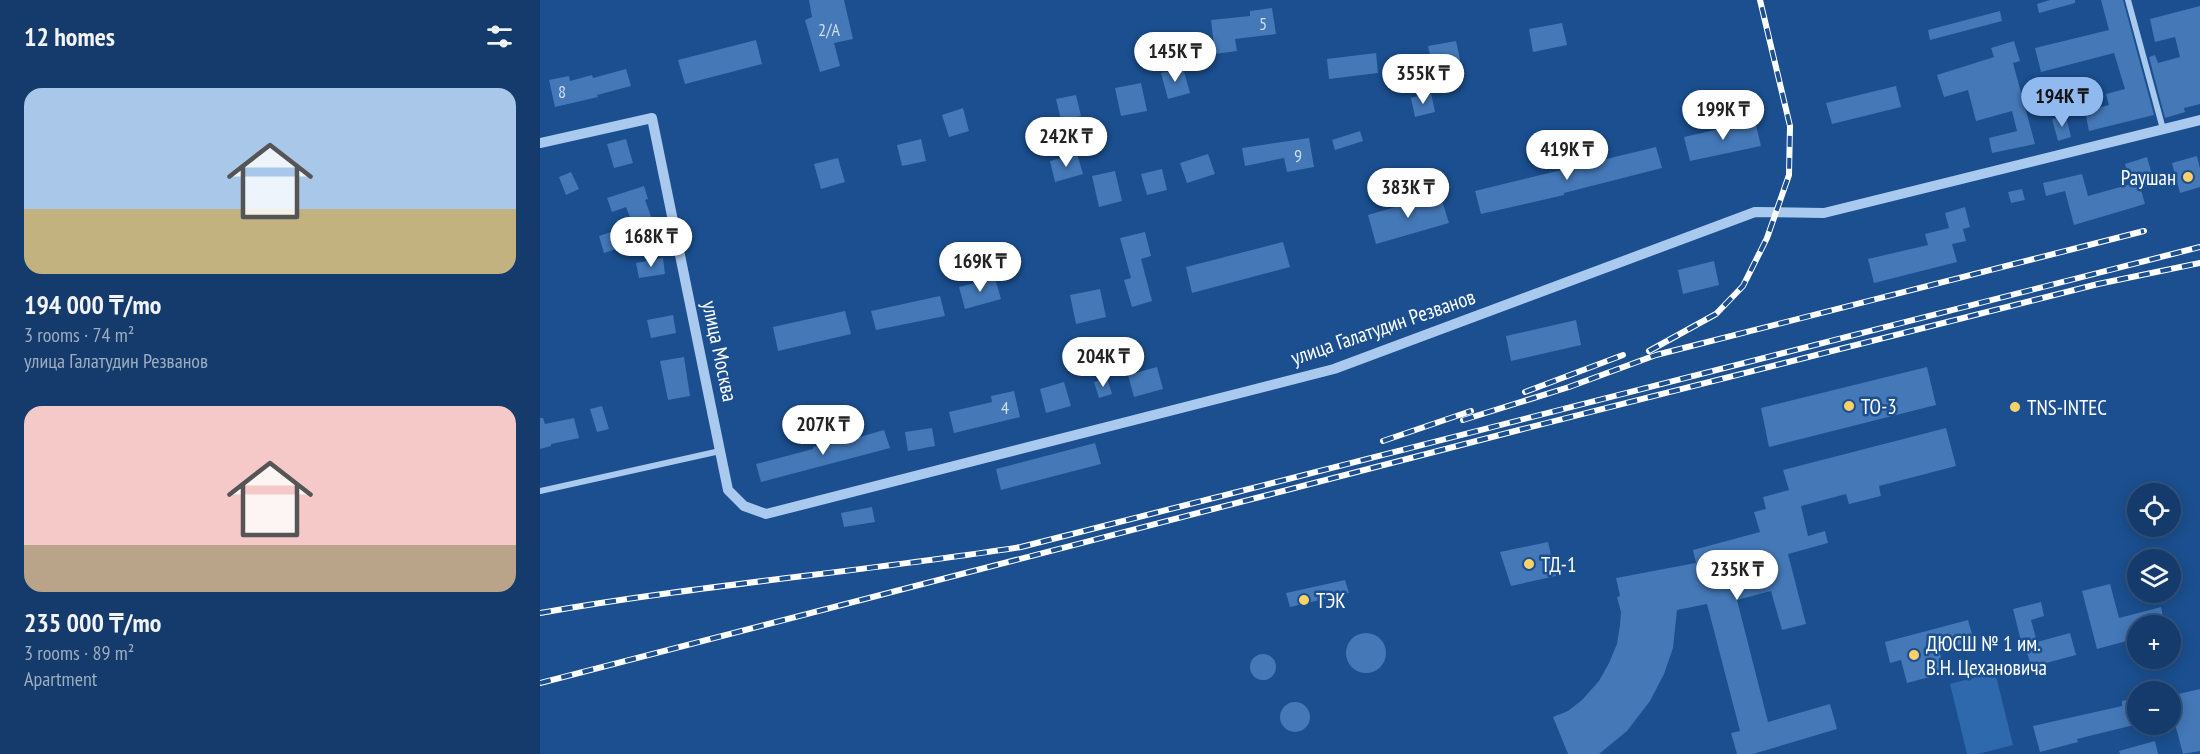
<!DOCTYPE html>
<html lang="en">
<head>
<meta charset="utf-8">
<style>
	:root { --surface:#143b6b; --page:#214673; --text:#f1f3f6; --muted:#9dadc1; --line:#33557e; --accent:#90b9f0 }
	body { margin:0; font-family:"PT Sans Narrow",sans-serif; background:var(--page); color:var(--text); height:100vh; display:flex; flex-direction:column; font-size:22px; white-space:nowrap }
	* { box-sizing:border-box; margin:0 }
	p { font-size:20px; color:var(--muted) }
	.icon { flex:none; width:33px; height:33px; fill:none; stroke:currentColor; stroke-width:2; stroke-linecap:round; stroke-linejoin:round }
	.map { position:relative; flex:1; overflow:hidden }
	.details { display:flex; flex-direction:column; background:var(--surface); width:540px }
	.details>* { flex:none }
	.fabs { position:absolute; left:1587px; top:483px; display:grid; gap:12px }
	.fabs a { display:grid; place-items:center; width:54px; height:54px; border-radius:50%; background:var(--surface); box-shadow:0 3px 15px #0003,0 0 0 2px var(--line); font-size:30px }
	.price { position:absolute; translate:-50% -51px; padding:0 14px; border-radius:21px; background:#fff; color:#222; font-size:20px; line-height:39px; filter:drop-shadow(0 2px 3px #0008) }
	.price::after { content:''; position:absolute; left:50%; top:36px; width:18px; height:14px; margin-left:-9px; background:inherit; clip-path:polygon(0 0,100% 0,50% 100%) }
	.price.selected { background:var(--accent); color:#111 }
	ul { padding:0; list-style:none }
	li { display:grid; align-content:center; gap:12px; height:318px; padding:0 24px }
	li span { display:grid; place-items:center; height:186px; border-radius:18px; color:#555 }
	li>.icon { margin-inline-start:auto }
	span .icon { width:108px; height:108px; fill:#fffc; stroke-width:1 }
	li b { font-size:26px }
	h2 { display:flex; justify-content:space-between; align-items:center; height:72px; padding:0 24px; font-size:26px }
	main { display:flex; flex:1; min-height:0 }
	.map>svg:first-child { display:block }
	.green { fill:#2e69ad }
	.building { fill:#4478b7 }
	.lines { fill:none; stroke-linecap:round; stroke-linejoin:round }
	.minor { stroke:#a9c9ee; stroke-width:6 }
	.tertiary { stroke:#a9c9ee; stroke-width:10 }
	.rail-casing { stroke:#fff; stroke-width:6 }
	.rail { stroke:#1b4f8f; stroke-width:4; stroke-dasharray:11; stroke-linecap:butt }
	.poi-dot { fill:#ffd166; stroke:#1b4f8f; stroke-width:2 }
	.labels { text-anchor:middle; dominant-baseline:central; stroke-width:5; stroke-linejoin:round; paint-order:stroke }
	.number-label { font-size:18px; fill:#d0dded }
	.poi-label { font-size:21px; fill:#fff; stroke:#1b4f8f; text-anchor:start }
	.street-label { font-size:21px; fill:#fff; stroke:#1b4f8f }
</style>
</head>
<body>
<main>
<section class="details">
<h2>12 homes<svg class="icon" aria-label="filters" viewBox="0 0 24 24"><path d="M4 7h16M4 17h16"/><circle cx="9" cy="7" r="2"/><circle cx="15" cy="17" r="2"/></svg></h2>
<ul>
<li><span style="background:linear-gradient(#a9c7e8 65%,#c2b280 0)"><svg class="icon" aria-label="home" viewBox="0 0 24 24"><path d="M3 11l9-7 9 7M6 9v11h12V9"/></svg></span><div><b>194 000 ₸/mo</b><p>3 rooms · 74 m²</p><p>улица Галатудин Резванов</p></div></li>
<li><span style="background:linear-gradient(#f6c9c9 75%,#b9a48a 0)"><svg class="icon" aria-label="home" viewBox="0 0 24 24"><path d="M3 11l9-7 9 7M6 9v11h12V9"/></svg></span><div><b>235 000 ₸/mo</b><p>3 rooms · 89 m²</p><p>Apartment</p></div></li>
</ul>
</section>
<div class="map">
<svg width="1660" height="754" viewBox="0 0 1660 754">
	<rect width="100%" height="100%" fill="#1b4f8f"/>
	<!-- green -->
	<polygon class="green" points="1455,672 1473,745 1438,754 1427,754 1410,684"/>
	<!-- building -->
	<g class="building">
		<polygon points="269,0 304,0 313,39 294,43 300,66 280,72 265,20 272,17"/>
		<polygon points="1510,0 1535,0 1535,3 1499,13 1497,4"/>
		<polygon points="1561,0 1583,0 1614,115 1549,131 1545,111 1569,105 1566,94 1585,89 1574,53 1501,72 1495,48 1569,30"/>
		<polygon points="1660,6 1660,104 1644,108 1645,112 1625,118 1609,57 1615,55 1618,63 1640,57 1635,37 1615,42 1610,19"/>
		<polygon points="732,8 736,34 695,39 697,51 675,54 671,20 710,16 710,11"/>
		<polygon points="1460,11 1462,21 1390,40 1388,30"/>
		<polygon points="1022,23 1027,45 993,52 989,29"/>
		<polygon points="216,40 222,64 145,84 138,60"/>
		<polygon points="916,41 921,64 893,69 888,46"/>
		<polygon points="1474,41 1480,61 1473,63 1495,144 1452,153 1449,138 1477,131 1472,111 1436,121 1428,90 1404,97 1397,75 1454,57 1451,48"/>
		<polygon points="836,53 838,73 789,79 787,59"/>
		<polygon points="643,68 650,93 628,99 621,73"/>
		<polygon points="86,69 91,86 57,95 58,97 15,107 9,80 29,76 30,81 52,75 53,78"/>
		<polygon points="601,83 607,111 581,116 575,88"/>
		<polygon points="1356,86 1361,107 1292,124 1286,103"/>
		<polygon points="891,93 895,112 875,117 871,98"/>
		<polygon points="536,95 541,116 521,120 516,99"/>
		<polygon points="423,108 429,131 409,137 402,115"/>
		<polygon points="1526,116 1531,137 1518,141 1512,119"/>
		<polygon points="1215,121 1221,146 1150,161 1144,137"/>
		<polygon points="820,131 823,141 795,150 792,140"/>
		<polygon points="769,138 774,167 747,172 744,158 705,166 702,148"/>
		<polygon points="86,139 93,163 74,168 67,144"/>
		<polygon points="381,139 386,161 362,166 357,145"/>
		<polygon points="1116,147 1122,168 1024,193 1024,195 941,214 935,191"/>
		<polygon points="537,154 543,174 515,182 510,161"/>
		<polygon points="668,154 675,174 647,183 640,163"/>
		<polygon points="1657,156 1660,169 1660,187 1640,193 1632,163"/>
		<polygon points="1607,157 1614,182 1600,186 1605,204 1534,225 1525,191 1506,196 1503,183 1542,174 1548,196 1591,184 1585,164"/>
		<polygon points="298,158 305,182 281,189 274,164"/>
		<polygon points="622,169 627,190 607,195 601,174"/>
		<polygon points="575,171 582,201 559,207 552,176"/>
		<polygon points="31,172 39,189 26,195 19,177"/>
		<polygon points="104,186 108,199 105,200 116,230 87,240 89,245 64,253 59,236 93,225 86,207 72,212 67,198"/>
		<polygon points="1482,189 1485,200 1471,203 1468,192"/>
		<polygon points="900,194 909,223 836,244 828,215"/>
		<polygon points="1425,207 1430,227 1423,229 1426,241 1412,244 1417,262 1334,283 1328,259 1388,245 1385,234 1409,228 1405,213"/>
		<polygon points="605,232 611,256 601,259 612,301 592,307 584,280 591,278 580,238"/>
		<polygon points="743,242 750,267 652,293 646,267"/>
		<polygon points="123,258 125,274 99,278 96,263"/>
		<polygon points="1174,261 1179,285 1143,294 1138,270"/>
		<polygon points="455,278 461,299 425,309 419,287"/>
		<polygon points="560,289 566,317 536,324 530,295"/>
		<polygon points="400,296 405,316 336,330 331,311"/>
		<polygon points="305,311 311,334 238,351 233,327"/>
		<polygon points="133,315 136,333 111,338 107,320"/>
		<polygon points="1036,320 1041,345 971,361 966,336"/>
		<polygon points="144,357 150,396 128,400 120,361"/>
		<polygon points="617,367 623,389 594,397 588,375"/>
		<polygon points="1387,367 1396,405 1229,447 1221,408"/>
		<polygon points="567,378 572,394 559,398 554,382"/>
		<polygon points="524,382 531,406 506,413 500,389"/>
		<polygon points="474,391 480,417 414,433 409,412 452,402 451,396"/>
		<polygon points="62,406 69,429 57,432 50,409"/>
		<polygon points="0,418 3,418 5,424 34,418 39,438 11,444 11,446 0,449"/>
		<polygon points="392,428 395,446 368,451 365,432"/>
		<polygon points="1406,428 1416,466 1339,486 1341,496 1309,504 1306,494 1261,506 1268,536 1285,531 1288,543 1248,554 1266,624 1242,630 1231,591 1197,600 1228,722 1290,704 1297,729 1213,754 1197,754 1191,733 1200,731 1167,604 1137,610 1133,648 1124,674 1110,701 1087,731 1059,754 1028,754 1013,717 1028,711 1042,700 1059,681 1069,663 1077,644 1080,625 1081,612 1077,597 1080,596 1076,578 1156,563 1153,550 1220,532 1214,512 1226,509 1223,497 1249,490 1243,470"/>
		<polygon points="344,430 350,448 221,482 216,464 273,449 273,447 308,438 309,440"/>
		<polygon points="555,443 561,464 461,490 456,469"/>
		<polygon points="332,507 335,522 304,527 301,513"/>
		<polygon points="1008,542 1016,576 971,586 960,552"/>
		<polygon points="805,580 809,593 750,607 746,593"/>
		<polygon points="1570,584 1579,618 1621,607 1625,626 1598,626 1598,638 1557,649 1542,591"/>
		<polygon points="1501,602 1504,616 1491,620 1497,642 1530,633 1536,655 1491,667 1484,640 1481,641 1473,609"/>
		<polygon points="1428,620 1434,641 1399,650 1405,673 1367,683 1361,660 1350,663 1345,642"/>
		<circle cx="826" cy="653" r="20"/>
		<circle cx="723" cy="667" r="13"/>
		<polygon points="1660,689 1660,751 1643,754 1630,705 1630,696"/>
		<polygon points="1598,697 1598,724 1537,739 1538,742 1500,752 1493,726 1582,706 1582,701"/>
		<circle cx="755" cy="717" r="15"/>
		<polygon points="1615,741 1618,754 1580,754 1579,751"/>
	</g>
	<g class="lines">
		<!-- minor -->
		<g class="minor">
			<polyline points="1588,0 1623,129"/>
			<polyline points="0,491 180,451"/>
		</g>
		<!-- tertiary -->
		<polyline class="tertiary" points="0,143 112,118 188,490 204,506 226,514 794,369 1215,212 1284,213 1660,120"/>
		<!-- rail casing -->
		<g class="rail-casing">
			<g id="rail">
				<polyline points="1109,351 1176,314 1203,286 1227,238 1249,175 1250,126 1220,0"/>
				<polyline points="985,392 1083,355"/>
				<polyline points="923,420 1029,387 1116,355 1604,231"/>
				<polyline points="843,441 931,411"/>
				<path d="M 0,613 C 159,585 321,572 481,547 L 1660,247"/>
				<polyline points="0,683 979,430 1558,284 1660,263"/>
			</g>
		</g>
		<!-- rail -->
		<use href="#rail" class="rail"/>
	</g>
	<!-- markers -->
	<g class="poi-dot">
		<circle cx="1648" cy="177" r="6"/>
		<circle cx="1309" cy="406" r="6"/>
		<circle cx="1475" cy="407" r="6"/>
		<circle cx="989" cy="564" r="6"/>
		<circle cx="764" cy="600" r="6"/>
		<circle cx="1374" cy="655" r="6"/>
	</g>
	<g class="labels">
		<!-- number labels -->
		<g class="number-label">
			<text x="723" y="23">5</text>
			<text x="289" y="29">2/А</text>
			<text x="22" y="91">8</text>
			<text x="758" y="155">9</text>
			<text x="465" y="407">4</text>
		</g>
		<!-- poi labels -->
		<g class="poi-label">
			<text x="1636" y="177" text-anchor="end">Раушан</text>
			<text x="1321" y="406">ТО-3</text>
			<text x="1487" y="407">TNS-INTEC</text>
			<text x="1001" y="564">ТД-1</text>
			<text x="776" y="600">ТЭК</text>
			<text x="1386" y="643">ДЮСШ № 1 им.<tspan x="1386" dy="24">В.Н. Цехановича</tspan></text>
		</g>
		<!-- street labels -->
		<g class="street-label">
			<text transform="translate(843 327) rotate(-19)">улица Галатудин Резванов</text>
			<text transform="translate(180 351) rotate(78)">улица Москва</text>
		</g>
	</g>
</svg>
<div class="fabs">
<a><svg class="icon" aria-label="locate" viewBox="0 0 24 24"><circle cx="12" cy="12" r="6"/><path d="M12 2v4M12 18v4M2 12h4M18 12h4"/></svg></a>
<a><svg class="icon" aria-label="layers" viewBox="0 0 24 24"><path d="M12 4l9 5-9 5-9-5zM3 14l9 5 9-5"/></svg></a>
<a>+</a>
<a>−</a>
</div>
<b class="price" style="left:635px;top:83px">145K ₸</b>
<b class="price" style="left:883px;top:105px">355K ₸</b>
<b class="price selected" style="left:1522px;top:128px">194K ₸</b>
<b class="price" style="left:1183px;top:141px">199K ₸</b>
<b class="price" style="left:526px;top:168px">242K ₸</b>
<b class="price" style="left:1027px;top:181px">419K ₸</b>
<b class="price" style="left:868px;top:219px">383K ₸</b>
<b class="price" style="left:111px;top:268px">168K ₸</b>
<b class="price" style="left:440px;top:293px">169K ₸</b>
<b class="price" style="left:563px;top:388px">204K ₸</b>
<b class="price" style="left:283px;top:456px">207K ₸</b>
<b class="price" style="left:1197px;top:601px">235K ₸</b>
</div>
</main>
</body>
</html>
